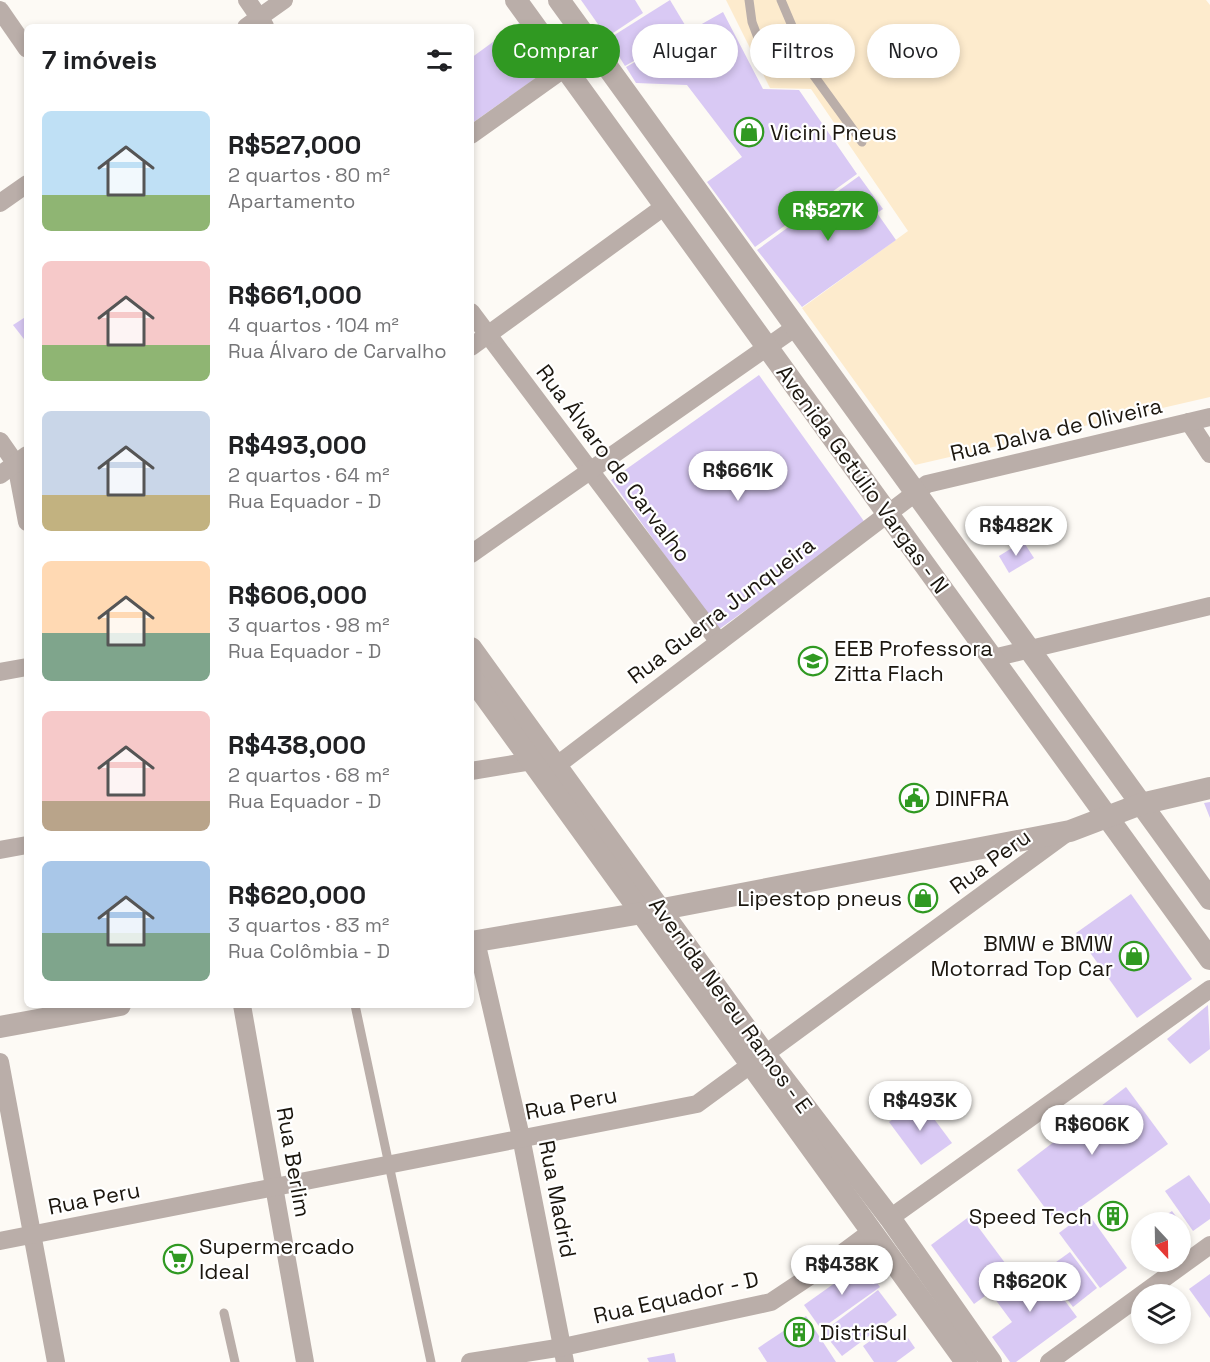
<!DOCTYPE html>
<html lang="pt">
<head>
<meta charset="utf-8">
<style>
	:root { --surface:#fff; --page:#f6f6f6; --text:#202124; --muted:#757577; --accent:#309922 }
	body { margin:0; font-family:"Space Grotesk",sans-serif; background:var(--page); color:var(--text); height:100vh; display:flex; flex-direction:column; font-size:22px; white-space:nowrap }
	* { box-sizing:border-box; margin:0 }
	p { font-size:20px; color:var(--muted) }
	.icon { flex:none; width:33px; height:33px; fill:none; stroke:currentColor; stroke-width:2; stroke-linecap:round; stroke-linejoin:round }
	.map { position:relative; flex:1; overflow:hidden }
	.panel { position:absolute; left:24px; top:24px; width:450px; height:984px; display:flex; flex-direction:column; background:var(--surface); border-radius:9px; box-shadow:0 3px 9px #0003 }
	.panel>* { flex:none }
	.top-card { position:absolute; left:492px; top:24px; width:570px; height:54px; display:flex; gap:12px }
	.needle { width:39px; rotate:158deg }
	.controls { position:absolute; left:1131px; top:1212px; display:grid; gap:12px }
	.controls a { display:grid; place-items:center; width:60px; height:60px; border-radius:50%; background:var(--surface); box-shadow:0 3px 9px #0003; font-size:30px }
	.price { position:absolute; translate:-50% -51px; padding:0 14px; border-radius:21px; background:#fff; color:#222; font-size:20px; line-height:39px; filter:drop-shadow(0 2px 3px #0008) }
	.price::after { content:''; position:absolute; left:50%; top:36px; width:18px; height:14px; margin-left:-9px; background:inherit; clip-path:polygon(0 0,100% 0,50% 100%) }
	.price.current { background:var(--accent); color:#fff }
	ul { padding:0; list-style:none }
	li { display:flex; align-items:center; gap:18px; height:150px; padding:0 18px }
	li span { display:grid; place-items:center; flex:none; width:168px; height:120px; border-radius:9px; color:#555 }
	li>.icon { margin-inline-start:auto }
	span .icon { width:72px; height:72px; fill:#fffc; stroke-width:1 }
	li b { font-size:26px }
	h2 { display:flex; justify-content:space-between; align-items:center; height:72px; padding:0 18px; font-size:26px }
	.pill { padding:0 21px; border-radius:27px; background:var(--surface); box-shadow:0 3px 9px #0003; font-size:21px; line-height:54px }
	.pill.current { background:var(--accent); color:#fff }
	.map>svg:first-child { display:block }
	.built { fill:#fdebcd }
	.building { fill:#d9c9f4 }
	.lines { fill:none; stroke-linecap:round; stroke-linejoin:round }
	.service { stroke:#baaea9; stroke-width:9 }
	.minor { stroke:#baaea9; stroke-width:18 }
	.tertiary { stroke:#baaea9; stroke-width:22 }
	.labels { text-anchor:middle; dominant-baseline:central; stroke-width:4.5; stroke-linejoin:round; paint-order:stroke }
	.poi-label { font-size:22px; fill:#1b160e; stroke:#fff; text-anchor:start }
	.street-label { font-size:22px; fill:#1b160e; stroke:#fff }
</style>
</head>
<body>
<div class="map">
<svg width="1210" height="1362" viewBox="0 0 1210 1362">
	<rect width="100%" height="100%" fill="#fdfaf5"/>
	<!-- built -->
	<polygon class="built" points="726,0 1206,0 1210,5 1210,397 915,465 802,308 908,231 811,89 770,88"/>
	<!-- building -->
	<g class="building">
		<polygon points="581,0 635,0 643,13 607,37"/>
		<polygon points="670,0 688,30 625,66 608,39"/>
		<polygon points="723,12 763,89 799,90 857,174 755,247 707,182 742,157 687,85 636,83 626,67"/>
		<polygon points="519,23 551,67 471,124 471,58"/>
		<polygon points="859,176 883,209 877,213 896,240 802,307 757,250"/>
		<polygon points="27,316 27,343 13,325"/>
		<polygon points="759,375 866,524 718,630 611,480"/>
		<polygon points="1023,541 1034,558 1009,573 999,556"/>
		<polygon points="1210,802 1210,818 1204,803"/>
		<polygon points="1131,894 1192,979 1137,1018 1076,933"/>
		<polygon points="1208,1005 1210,1049 1190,1064 1167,1039"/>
		<polygon points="1126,1087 1168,1144 1057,1224 1017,1170"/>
		<polygon points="920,1100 952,1143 921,1165 889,1122"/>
		<polygon points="1189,1175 1210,1204 1210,1219 1193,1231 1165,1191"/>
		<polygon points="1172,1211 1186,1230 1180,1234 1180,1222 1156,1222"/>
		<polygon points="1087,1212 1127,1268 1100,1288 1059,1233"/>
		<polygon points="970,1216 1014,1275 974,1304 931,1245"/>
		<polygon points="1070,1252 1097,1288 1073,1307 1045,1270"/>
		<polygon points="1036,1262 1077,1317 1016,1362 1010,1362 992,1337 1012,1322 992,1295"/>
		<polygon points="863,1263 880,1287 821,1329 804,1305"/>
		<polygon points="1210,1274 1210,1318 1189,1289"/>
		<polygon points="878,1290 897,1315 842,1356 823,1332"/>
		<polygon points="806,1316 836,1362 767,1362 758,1348"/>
		<polygon points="890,1327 897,1337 904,1332 915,1348 896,1362 874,1362 863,1346"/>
		<polygon points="674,1353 676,1362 649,1362 647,1358"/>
	</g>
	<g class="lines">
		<!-- service -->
		<g class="service">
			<polyline points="749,0 752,22 761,46"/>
			<polyline points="781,0 812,73 862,142"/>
			<polyline points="355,1005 431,1362"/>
			<polyline points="224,1313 235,1362"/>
		</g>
		<!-- minor -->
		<g class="minor">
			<polyline points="247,0 265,26"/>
			<polyline points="0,10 27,49"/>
			<polyline points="246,27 284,0"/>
			<polyline points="471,135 593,48"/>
			<polyline points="0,203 27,184"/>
			<polyline points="471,312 719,642"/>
			<polyline points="471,347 665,206"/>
			<polyline points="1189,422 1210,454"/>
			<polyline points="0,441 16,464 27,522"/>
			<polyline points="0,475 27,455"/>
			<polyline points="471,554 796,327"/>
			<polyline points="993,658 1210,606"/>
			<polyline points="0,672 27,667"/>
			<polyline points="471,771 532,761 556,766 927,484 1210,417"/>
			<polyline points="0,850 27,845"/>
			<polyline points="476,941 521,1137 565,1362"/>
			<polyline points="242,1005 305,1362"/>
			<polyline points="0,1062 56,1362"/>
			<polyline points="890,1218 1210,989"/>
			<polyline points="0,1241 697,1104 1068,832"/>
			<polyline points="470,1362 563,1347 771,1302 825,1266 872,1231"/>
			<polyline points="1049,1362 1210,1245"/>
		</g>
		<!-- tertiary -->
		<g class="tertiary">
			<polyline points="516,0 1210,959"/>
			<polyline points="559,0 1210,899"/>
			<polyline points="471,648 766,1056 890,1218 991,1362"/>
			<polyline points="471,677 966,1362"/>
			<polyline points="471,942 642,913 1070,831 1141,804 1210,788"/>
			<polyline points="0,1027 120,1005"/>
		</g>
	</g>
	<!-- icons -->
	<defs>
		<g id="shop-ring" transform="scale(1.5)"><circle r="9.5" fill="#fff" stroke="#309922" stroke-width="1.5"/><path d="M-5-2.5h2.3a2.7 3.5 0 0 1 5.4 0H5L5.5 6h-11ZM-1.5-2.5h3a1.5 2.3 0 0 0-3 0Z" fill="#309922"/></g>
		<g id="school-ring" transform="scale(1.5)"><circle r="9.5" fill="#fff" stroke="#309922" stroke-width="1.5"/><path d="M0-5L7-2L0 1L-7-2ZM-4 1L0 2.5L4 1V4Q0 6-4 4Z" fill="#309922"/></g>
		<g id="civic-ring" transform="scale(1.5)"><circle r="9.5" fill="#fff" stroke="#309922" stroke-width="1.5"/><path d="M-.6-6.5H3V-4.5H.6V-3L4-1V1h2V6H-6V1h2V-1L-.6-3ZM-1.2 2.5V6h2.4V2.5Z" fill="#309922"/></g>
		<g id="building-ring" transform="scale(1.5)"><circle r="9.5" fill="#fff" stroke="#309922" stroke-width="1.5"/><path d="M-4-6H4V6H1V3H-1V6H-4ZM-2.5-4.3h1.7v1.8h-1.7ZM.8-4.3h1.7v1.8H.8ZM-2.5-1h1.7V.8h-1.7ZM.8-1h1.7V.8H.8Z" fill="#309922"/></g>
		<g id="supermarket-ring" transform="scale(1.5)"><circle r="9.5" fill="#fff" stroke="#309922" stroke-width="1.5"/><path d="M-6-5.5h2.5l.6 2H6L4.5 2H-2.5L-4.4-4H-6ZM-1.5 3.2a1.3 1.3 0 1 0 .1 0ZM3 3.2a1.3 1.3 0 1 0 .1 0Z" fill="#309922"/></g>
	</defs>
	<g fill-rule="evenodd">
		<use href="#shop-ring" x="749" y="132"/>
		<use href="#school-ring" x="813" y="661"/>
		<use href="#civic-ring" x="914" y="798"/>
		<use href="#shop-ring" x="923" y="898"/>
		<use href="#shop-ring" x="1134" y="956"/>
		<use href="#building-ring" x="1113" y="1216"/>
		<use href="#supermarket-ring" x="178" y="1259"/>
		<use href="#building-ring" x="799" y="1332"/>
	</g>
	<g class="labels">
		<!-- poi labels -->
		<g class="poi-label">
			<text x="770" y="132">Vicini Pneus</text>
			<text x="834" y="648">EEB Professora<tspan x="834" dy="25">Zitta Flach</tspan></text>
			<text x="935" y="798">DINFRA</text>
			<text x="902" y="898" text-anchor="end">Lipestop pneus</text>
			<text x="1113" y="943" text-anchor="end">BMW e BMW<tspan x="1113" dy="25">Motorrad Top Car</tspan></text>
			<text x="1092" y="1216" text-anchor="end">Speed Tech</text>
			<text x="199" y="1246">Supermercado<tspan x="199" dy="25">Ideal</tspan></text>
			<text x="820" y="1332">DistriSul</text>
		</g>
		<!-- street labels -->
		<g class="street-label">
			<text transform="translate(1056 429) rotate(-13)">Rua Dalva de Oliveira</text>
			<text transform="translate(614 463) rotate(53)">Rua Álvaro de Carvalho</text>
			<text transform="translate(863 479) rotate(54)">Avenida Getúlio Vargas - N</text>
			<text transform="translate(721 610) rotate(-37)">Rua Guerra Junqueira</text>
			<text transform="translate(990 861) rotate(-36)">Rua Peru</text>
			<text transform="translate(731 1005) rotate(54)">Avenida Nereu Ramos - E</text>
			<text transform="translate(571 1103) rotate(-11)">Rua Peru</text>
			<text transform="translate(294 1162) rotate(80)">Rua Berlim</text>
			<text transform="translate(94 1198) rotate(-11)">Rua Peru</text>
			<text transform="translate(558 1199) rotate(79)">Rua Madrid</text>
			<text transform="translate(676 1297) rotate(-13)">Rua Equador - D</text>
		</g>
	</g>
</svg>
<div class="controls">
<a><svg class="needle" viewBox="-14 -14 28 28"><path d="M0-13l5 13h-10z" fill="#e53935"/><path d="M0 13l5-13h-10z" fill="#757577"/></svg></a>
<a><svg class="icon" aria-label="layers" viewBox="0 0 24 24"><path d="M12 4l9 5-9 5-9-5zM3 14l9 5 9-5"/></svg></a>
</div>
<b class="price current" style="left:828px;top:242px">R$527K</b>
<b class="price" style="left:738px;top:502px">R$661K</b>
<b class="price" style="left:1016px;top:557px">R$482K</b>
<b class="price" style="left:920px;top:1132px">R$493K</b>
<b class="price" style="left:1092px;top:1156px">R$606K</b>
<b class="price" style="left:842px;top:1296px">R$438K</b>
<b class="price" style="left:1030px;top:1313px">R$620K</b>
<div class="top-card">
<a class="pill current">Comprar</a>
<a class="pill">Alugar</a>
<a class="pill">Filtros</a>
<a class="pill">Novo</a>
</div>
<section class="panel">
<h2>7 imóveis<svg class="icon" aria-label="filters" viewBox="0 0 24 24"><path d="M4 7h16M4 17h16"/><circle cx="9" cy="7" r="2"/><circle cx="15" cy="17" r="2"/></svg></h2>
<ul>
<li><span style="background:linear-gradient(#bfe0f5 70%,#8fb573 0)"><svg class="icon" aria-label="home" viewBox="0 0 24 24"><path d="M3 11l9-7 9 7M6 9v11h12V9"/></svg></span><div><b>R$527,000</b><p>2 quartos · 80 m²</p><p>Apartamento</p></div></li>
<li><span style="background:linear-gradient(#f6c9c9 70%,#8fb573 0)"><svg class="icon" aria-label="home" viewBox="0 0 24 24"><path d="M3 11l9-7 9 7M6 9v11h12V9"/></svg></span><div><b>R$661,000</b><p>4 quartos · 104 m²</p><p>Rua Álvaro de Carvalho</p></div></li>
<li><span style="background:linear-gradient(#c9d6e8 70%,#c2b280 0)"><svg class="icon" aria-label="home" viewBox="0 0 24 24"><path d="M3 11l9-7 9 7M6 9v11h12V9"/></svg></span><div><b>R$493,000</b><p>2 quartos · 64 m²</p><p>Rua Equador - D</p></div></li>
<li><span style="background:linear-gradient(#ffd9b3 60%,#7fa58c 0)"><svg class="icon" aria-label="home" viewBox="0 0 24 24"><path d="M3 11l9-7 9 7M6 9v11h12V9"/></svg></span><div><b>R$606,000</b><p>3 quartos · 98 m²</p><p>Rua Equador - D</p></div></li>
<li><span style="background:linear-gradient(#f6c9c9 75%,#b9a48a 0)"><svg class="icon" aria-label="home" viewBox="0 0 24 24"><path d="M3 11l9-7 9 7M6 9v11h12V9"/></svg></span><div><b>R$438,000</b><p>2 quartos · 68 m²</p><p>Rua Equador - D</p></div></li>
<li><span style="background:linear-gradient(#a9c7e8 60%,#7fa58c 0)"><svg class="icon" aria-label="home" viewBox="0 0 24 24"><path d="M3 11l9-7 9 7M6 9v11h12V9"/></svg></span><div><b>R$620,000</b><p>3 quartos · 83 m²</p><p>Rua Colômbia - D</p></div></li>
</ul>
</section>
</div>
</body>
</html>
